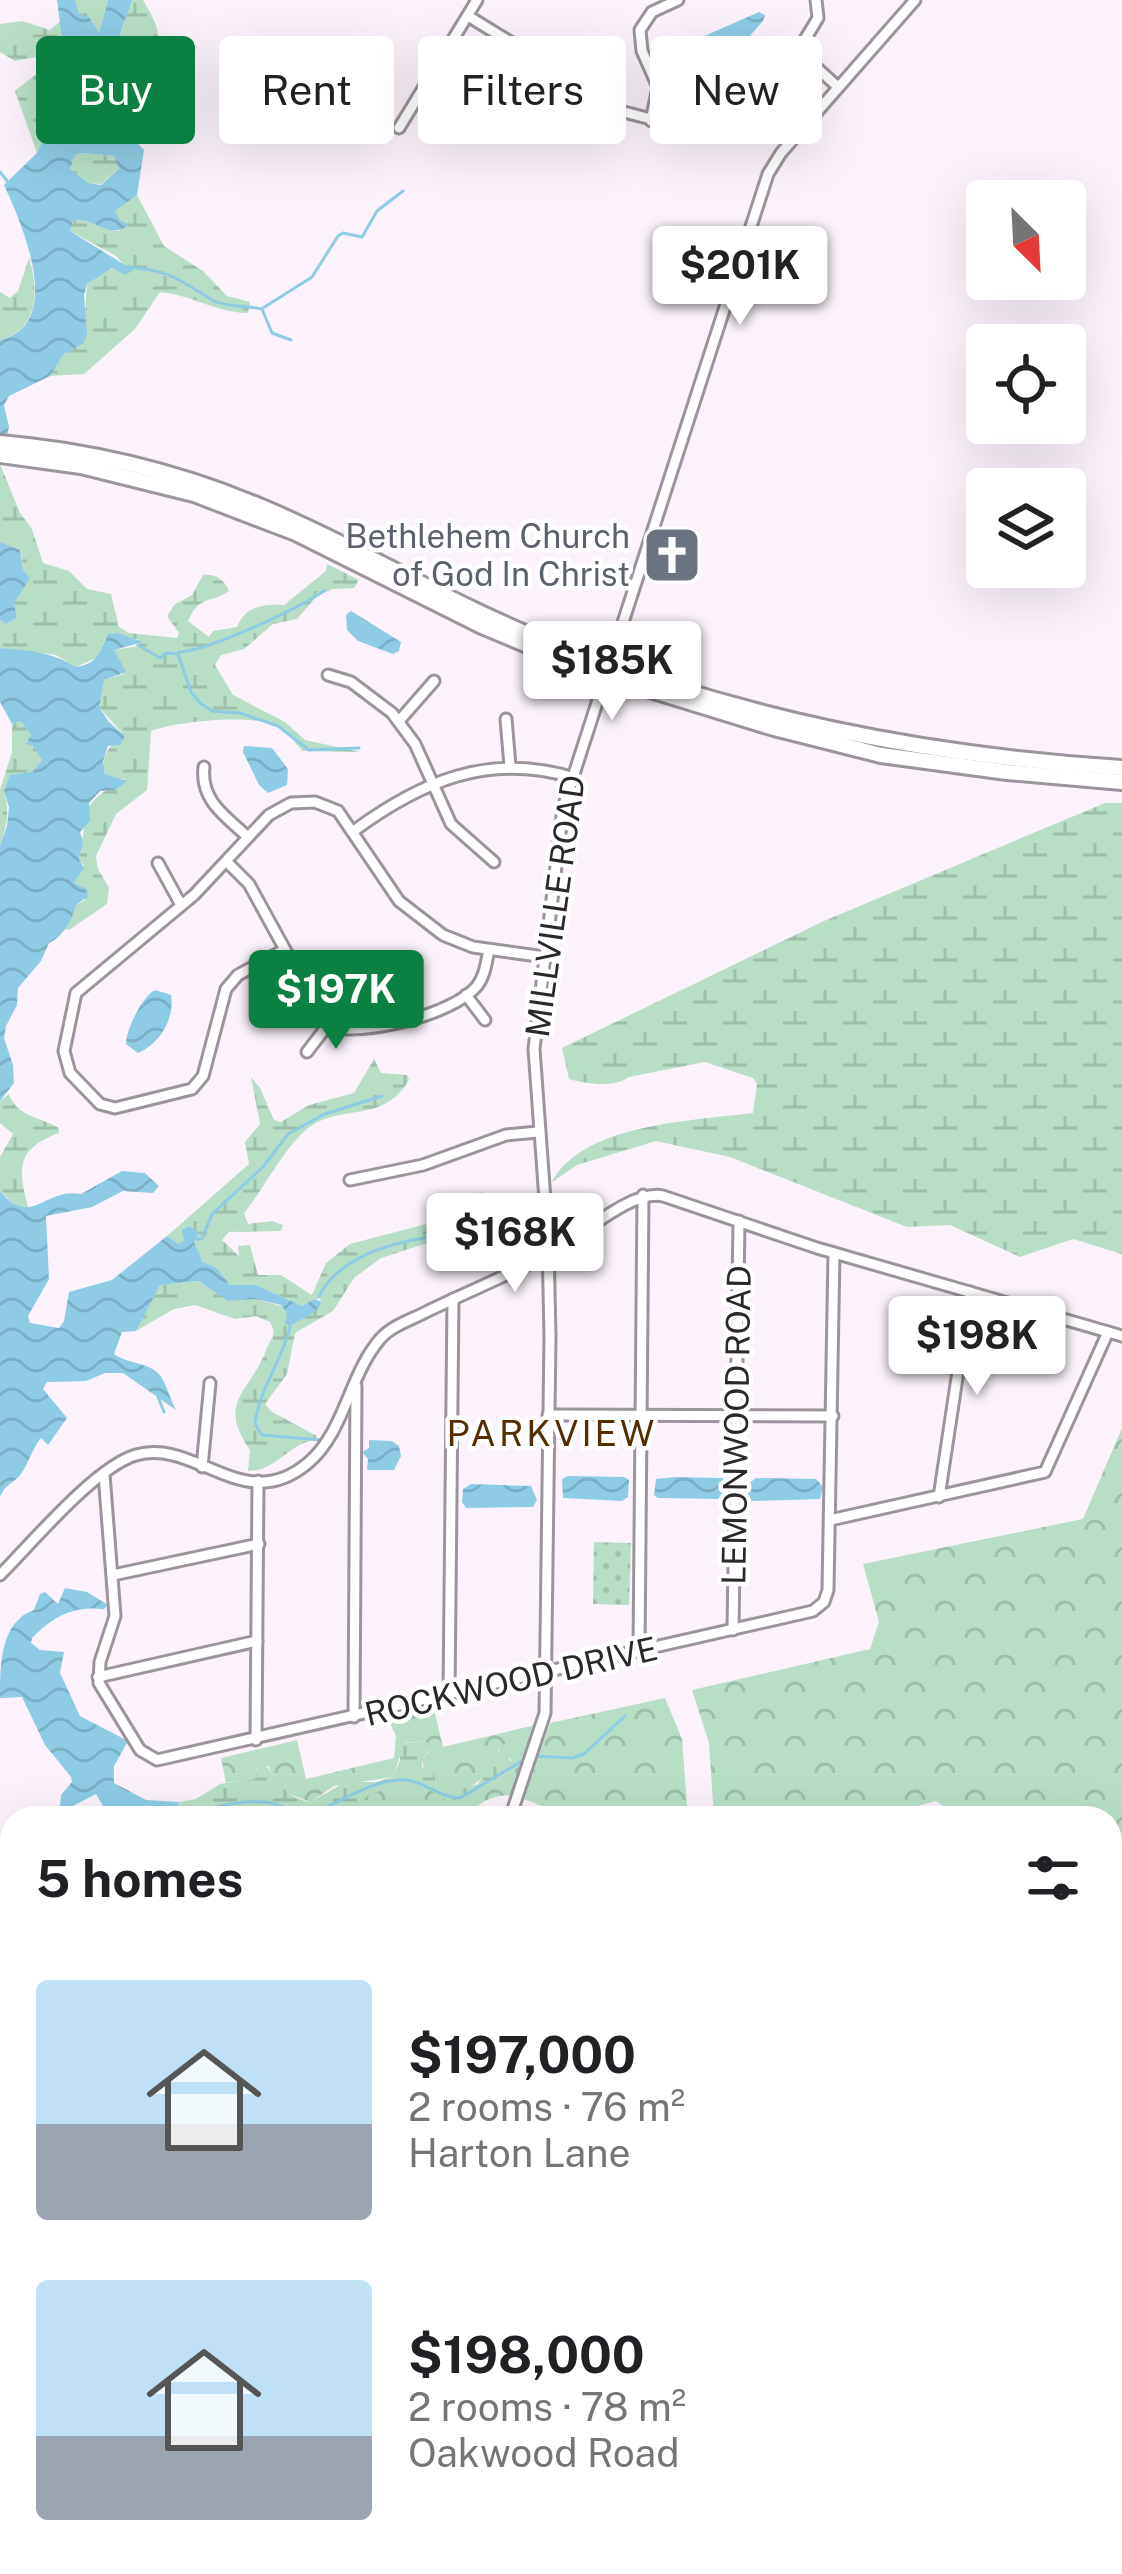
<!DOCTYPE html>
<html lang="en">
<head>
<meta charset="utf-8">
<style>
	:root { --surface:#fff; --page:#f6f6f6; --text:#202124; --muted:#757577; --accent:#0b8043 }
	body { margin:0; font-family:"Public Sans",sans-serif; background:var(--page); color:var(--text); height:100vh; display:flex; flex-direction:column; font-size:45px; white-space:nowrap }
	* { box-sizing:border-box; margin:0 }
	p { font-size:39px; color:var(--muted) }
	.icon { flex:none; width:66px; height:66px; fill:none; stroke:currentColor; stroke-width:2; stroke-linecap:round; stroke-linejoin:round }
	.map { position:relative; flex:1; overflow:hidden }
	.panel { position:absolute; left:0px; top:1806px; width:1122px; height:768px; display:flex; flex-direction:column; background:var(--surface); border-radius:36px 36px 0 0; box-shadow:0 12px 48px #0002 }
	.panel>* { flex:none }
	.guide { position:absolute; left:36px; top:36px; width:1050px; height:108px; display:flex; gap:24px }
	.needle { width:78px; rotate:156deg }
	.buttons { position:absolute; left:966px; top:180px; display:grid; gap:24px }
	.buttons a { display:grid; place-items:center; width:120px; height:120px; border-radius:12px; background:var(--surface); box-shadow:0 12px 48px #0002; font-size:60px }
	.price { position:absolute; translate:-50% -102px; padding:0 27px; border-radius:12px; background:#fff; color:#222; font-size:39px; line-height:78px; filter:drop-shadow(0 3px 6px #0008) }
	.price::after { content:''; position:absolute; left:50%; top:72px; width:36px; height:27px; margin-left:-18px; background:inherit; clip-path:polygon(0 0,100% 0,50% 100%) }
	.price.selected { background:var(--accent); color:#fff }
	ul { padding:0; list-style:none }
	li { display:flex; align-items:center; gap:36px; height:300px; padding:0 36px }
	li span { display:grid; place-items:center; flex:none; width:336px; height:240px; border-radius:12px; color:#555 }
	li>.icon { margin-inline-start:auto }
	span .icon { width:144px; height:144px; fill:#fffc; stroke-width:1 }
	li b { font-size:51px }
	h2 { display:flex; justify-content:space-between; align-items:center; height:144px; padding:0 36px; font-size:51px }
	.pill { padding:0 42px; border-radius:12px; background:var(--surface); box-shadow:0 12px 48px #0002; font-size:42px; line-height:108px }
	.pill.selected { background:var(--accent); color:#fff }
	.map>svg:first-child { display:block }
	.green { fill:url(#green-dots) }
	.forest { fill:url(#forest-crowns) }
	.wetland { fill:url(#wetland-marsh) }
	.water { fill:url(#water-waves); fill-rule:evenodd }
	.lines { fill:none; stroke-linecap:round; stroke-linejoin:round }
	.stream { stroke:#8dcce4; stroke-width:3 }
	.minor-casing { stroke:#9c949c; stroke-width:15 }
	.major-casing { stroke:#9c949c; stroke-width:20 }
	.minor { stroke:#fff; stroke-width:9 }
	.major { stroke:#fff; stroke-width:14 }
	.labels { text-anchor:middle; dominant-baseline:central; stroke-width:9; stroke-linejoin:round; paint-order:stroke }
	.worship-label { font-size:33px; fill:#5b616d; stroke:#fff; text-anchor:end }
	.street-label { font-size:33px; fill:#2b282b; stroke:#fff }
	.neighbourhood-label { font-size:36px; letter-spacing:3px; fill:#552d00; stroke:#fff }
</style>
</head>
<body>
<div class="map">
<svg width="1122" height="2574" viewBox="0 0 1122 2574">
	<defs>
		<pattern id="green-dots" width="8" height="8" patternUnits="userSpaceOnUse" patternTransform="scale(3)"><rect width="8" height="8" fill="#b8dfc6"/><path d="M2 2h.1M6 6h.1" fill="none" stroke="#9ebfaa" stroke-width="1.8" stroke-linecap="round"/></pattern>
		<pattern id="forest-crowns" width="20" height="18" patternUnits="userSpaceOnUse" patternTransform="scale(3)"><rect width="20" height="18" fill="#b8dfc6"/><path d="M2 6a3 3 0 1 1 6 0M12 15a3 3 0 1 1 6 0" fill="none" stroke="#9ebfaa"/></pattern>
		<pattern id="wetland-marsh" width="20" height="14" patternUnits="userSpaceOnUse" patternTransform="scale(3)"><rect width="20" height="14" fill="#b8dfc6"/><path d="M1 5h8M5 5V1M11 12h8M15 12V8" fill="none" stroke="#9ebfaa"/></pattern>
		<pattern id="water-waves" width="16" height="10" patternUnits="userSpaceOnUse" patternTransform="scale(3)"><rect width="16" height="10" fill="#8dcce4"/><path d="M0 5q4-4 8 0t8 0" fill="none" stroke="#7aafc4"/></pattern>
	</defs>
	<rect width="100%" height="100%" fill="#fbf2fb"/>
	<!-- green -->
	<polygon class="green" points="594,1542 631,1543 629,1605 593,1604"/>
	<!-- forest -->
	<g class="forest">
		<polygon points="1122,1428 1122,1939 1110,1933 1110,1818 953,1818 951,1811 936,1801 873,1818 714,1818 709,1743 692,1690 870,1649 879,1622 863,1564 1083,1519"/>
		<polygon points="665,1698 682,1739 688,1818 555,1818 553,1810 524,1799 550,1723"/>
		<path d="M 434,1709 L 443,1747 L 535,1725 L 536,1735 L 514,1795 C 493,1794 478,1802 466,1818 L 335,1818 C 353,1799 395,1776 423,1786 C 434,1790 446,1795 459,1799 L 518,1767 L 499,1748 C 492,1775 476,1788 449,1793 C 437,1788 421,1769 422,1758 L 430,1751 L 425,1741 L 404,1743 L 393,1777 L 334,1786 L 310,1802 L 282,1791 L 268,1766 L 257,1768 L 255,1779 L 226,1783 L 221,1758 L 297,1740 L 306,1779 L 394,1758 L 396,1736 L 389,1721 Z"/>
		<polygon points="12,1978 12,2117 0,2092 0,1981"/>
		<polygon points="1122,2257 1122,2380 1110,2367 1110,2264"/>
		<polygon points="1110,2486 1122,2487 1122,2574 978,2574 971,2562 1110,2562"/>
		<polygon points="323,2562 614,2562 610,2574 330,2574"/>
	</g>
	<!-- wetland -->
	<g class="wetland">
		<polygon points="75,0 108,0 99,33 95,31 92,21 79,14"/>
		<path d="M 132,0 L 143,0 C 149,11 158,24 158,36 C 161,72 125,106 135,140 L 114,127 L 92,130 L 106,104 L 121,89 L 115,50 Z"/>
		<polygon points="62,20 63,46 75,51 91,71 85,89 50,123 37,153 15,91 50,63 42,56 15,61 0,52 0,24 22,21 50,30"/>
		<polygon points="83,153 114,156 119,169 101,184 88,183 70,170 75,155"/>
		<path d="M 137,195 L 164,246 L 203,271 L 227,296 L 250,302 L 248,313 C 213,312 193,295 160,292 L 135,329 L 84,374 L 50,376 L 64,354 L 83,344 L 87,284 L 103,272 L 124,265 L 116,256 L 70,231 L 73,221 C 89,217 103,232 120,231 L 114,211 Z"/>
		<path d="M 29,258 C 39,290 39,330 0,340 L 0,292 L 10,298 L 18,291 Z"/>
		<path d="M 0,464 L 20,513 L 32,529 L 43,563 L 69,571 L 87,589 L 111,594 L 119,627 L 129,633 L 177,638 L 179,633 L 167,616 L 175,604 L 192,595 L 203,575 C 215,573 225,580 229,591 C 209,605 201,593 188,621 L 209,637 L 213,631 L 237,627 C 246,606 262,604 284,605 L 326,571 L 327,564 L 359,580 L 354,588 L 333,589 L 317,596 L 297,619 L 273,624 L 244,649 L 221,655 L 215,665 L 233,695 L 285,722 L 305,740 L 360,752 L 303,751 C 294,743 287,729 275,725 C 250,714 176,721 151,731 L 147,790 L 116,814 L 96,856 L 98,869 L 109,888 L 107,904 L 69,930 L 64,929 C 66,920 73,915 76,905 L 85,900 L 73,883 L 84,865 L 79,860 C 90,811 74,807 125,779 L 108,778 C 96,758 110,747 123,734 L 99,707 L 103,680 L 124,674 L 114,650 L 139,646 L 138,639 L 106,637 L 98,657 L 76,667 L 56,655 L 0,648 L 0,620 L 6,624 L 17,618 L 14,603 L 29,578 L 23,570 L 21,551 L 0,542 Z"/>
		<path d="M 21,721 C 31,732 37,748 42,760 L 32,772 L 4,791 C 10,811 7,825 0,845 L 0,790 L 12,752 L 12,724 Z"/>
		<path d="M 1105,803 L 1122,803 L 1122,1254 L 1073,1239 L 1020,1257 L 950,1225 L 907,1227 L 730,1157 L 665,1143 L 656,1141 L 577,1165 L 552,1182 C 583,1123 694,1121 753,1113 L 757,1084 L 753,1078 L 705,1062 L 629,1077 C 614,1088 587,1084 569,1079 L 562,1048 L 824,921 Z"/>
		<path d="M 374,1059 L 381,1073 L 407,1075 L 409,1080 C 385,1121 347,1106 316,1123 C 289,1137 265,1188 244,1213 L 248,1224 L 272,1221 L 283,1225 L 281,1231 L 229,1232 L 222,1240 L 239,1256 L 238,1246 L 250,1245 L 258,1275 L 281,1275 L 312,1295 L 326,1263 L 350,1244 L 445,1219 L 465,1223 L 468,1220 C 464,1205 468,1198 481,1192 L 494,1199 L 501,1212 L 531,1203 L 502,1226 L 491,1243 L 475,1243 L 455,1234 L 381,1258 L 354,1278 L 333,1311 L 295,1333 L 287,1374 L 265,1404 L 272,1412 L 317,1436 L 314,1440 C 287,1445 276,1471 248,1471 L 250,1450 C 216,1400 250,1394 267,1348 C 272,1336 277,1336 270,1322 L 256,1316 L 235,1319 L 195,1305 L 174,1309 L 136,1331 L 136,1325 L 160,1285 L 197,1281 L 228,1300 L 255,1299 L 281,1306 L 287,1314 L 322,1302 L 319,1298 L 302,1306 L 256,1285 L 230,1285 L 217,1268 L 203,1262 L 194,1242 L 199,1233 L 179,1244 L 167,1236 L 249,1164 L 245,1142 L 260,1124 L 251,1077 L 260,1088 L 274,1120 L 281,1122 L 309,1105 L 354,1093 Z"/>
		<path d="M 9,1094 C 16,1116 40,1117 59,1128 L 59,1133 C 15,1149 18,1170 29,1209 L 17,1207 L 0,1191 L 0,1157 L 13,1134 L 0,1123 L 0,1101 Z"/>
		<path d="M 425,1741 L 433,1747 L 422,1758 L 422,1767 L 433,1769 L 436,1784 L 449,1792 L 478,1784 L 503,1744 L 508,1745 L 509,1760 L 523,1765 C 497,1776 476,1794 448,1802 L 425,1787 L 407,1785 L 372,1793 L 335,1818 L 173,1818 L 179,1802 L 196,1799 L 220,1784 L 255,1779 L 257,1769 L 253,1758 C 280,1769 273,1795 310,1802 L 346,1782 L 376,1782 L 393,1777 L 400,1760 L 399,1744 Z"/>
		<polygon points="0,2092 12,2117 12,2318 0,2311"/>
		<polygon points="1110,2367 1122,2380 1122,2487 1110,2486"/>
		<polygon points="0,2380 12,2388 12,2452 1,2483 12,2500 12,2562 247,2564 239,2574 0,2574"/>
	</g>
	<!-- water -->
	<g class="water">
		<path d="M 57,0 L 75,0 L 79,14 L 89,17 L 99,33 L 108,0 L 132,0 C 122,35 107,47 127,80 L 106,104 L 93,129 C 98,129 103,125 108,125 C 121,126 136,141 144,150 L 137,195 L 115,211 L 120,220 L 129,225 C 108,241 94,216 73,221 L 70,231 L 133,270 L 126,275 L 112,268 L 87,284 L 84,295 L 87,335 L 83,344 L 64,354 L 50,376 L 9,396 L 4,405 L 9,427 L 0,464 L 0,340 C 66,324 22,224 4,185 L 37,153 L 50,124 L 85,89 L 91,71 L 75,51 L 63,46 ZM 83,153 L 114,156 L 119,169 L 101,185 L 88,183 L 70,169 L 75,155 Z"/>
		<polygon points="759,12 765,15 763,21 711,80 705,81 691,42"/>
		<polygon points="0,542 20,550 23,570 30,578 14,603 17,618 6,624 0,620"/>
		<polygon points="351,611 401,642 399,651 393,654 358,641 347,630 346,615"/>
		<path d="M 118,633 L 143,642 L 114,650 L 126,672 L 104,680 L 99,707 L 109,722 L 125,736 L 120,745 L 108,746 L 103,761 L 105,774 L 127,781 L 115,790 L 100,791 L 89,803 L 90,821 L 80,832 L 83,842 L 79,859 L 84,868 L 74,883 L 86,889 L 88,896 L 76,905 C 73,919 63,937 49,943 L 41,961 L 18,988 L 17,1005 L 6,1026 L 4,1038 L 13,1065 L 14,1083 L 0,1101 L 0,845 L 7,826 L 9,807 L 4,791 L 10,775 L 32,772 L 42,760 L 33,746 L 26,744 L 31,735 L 21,721 L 12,724 L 0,702 L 0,648 C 27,650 52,652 76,667 C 98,664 100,651 108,634 Z"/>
		<polygon points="244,746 272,748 288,769 287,785 268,793 259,785 243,752"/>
		<polygon points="369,982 375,983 384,1003 362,1010 353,989"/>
		<path d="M 155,990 L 171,995 C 175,1018 160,1044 138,1053 L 126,1044 C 126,1029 142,997 155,990 Z"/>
		<path d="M 122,1171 L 145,1173 L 159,1186 L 153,1193 L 123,1191 L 92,1207 L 46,1216 L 49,1279 L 28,1316 L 30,1323 L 59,1328 L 64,1321 L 69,1292 L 112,1280 L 167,1236 L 179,1244 L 184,1241 L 182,1230 L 189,1226 L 199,1233 L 194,1242 L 203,1262 L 217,1268 L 230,1285 L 256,1285 L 302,1306 L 315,1299 L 322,1302 L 316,1311 L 290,1326 L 285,1324 L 287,1314 L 281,1305 L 255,1299 L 228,1301 L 198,1281 L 160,1285 L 136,1331 L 122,1332 L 114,1354 C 128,1364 147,1362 159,1374 C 166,1382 170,1399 176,1410 L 123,1373 L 105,1373 L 86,1381 L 47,1382 L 43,1389 L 67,1418 L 48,1445 L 41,1438 C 32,1449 29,1463 21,1474 C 13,1484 5,1484 0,1497 L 0,1191 C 32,1229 44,1187 81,1194 Z"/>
		<polygon points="369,1440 392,1441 399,1446 401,1456 394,1470 367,1470 368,1459 362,1452 369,1448"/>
		<polygon points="568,1476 624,1477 629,1480 628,1497 622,1501 563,1498 562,1479"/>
		<polygon points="675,1477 722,1478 726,1481 726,1495 721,1499 658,1498 654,1495 656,1479"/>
		<polygon points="756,1478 816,1479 823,1487 820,1499 752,1501 747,1499 747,1485"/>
		<polygon points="471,1484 531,1486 537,1500 533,1507 466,1508 462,1502 463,1489"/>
		<path d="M 65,1588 L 87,1592 L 108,1605 L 104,1609 C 72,1606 54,1616 32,1638 L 31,1643 L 40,1650 L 64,1652 L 60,1673 L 80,1716 L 128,1741 L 114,1766 L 114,1783 L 146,1800 L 179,1802 L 173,1818 L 110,1818 L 96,1794 L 71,1807 L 60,1806 L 61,1795 L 72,1782 L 71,1777 L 45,1745 L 22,1697 L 0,1698 C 0,1665 0,1622 34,1610 L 40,1594 L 45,1592 L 58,1604 Z"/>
	</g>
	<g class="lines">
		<!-- stream -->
		<g class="stream">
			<polyline points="0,172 8,182"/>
			<path d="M 128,267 C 172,271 177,279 212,300 C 225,307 247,306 262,309 L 272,333 L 291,340"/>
			<polyline points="263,308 312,277 338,236 343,233 362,237 377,211 403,191"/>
			<polyline points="138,645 160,658 166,653 178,654 191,692 200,703 212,711 240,713 278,726 309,750 359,748"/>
			<path d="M 179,652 C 210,650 298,609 325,590"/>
			<polyline points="192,1239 202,1239 212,1214 263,1167 288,1134 325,1114 382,1096"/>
			<path d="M 319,1296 C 343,1249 413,1238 459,1233"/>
			<path d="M 290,1327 C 282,1361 259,1389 255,1424 L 262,1435 L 321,1440"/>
			<polyline points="158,1397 164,1412"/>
			<polyline points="535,1756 572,1758 584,1754 625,1716"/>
			<path d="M 198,1818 C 213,1802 260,1798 281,1806 C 291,1809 297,1814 308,1816 C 335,1805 378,1776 407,1780 C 425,1782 438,1797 460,1798 L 524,1760"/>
			<polyline points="1110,2387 1122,2410"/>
			<polyline points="1110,2478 1122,2479"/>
		</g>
		<!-- minor casing -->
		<g class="minor-casing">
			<g id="minor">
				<polyline points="468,16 512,43 548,84 570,98 705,133 732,121 804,41 818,18 816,0"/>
				<polyline points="796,49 838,87"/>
				<polyline points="429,78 468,102"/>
				<polyline points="651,121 658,87 642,51 640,30 652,12 678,0"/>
				<polyline points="399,128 477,0"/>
				<polyline points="328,675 351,682 392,713 415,744 451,824 494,862"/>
				<polyline points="506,719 510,766"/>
				<polyline points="399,721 434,681"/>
				<path d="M 204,767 C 200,800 225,816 248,837"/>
				<path d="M 355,830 C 422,781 488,753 571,777"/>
				<path d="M 227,862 L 249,884 L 327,1026 C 362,1037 453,1015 477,986 C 485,976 486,963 489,950"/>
				<polyline points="158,863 181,905"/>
				<polyline points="284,950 238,975 226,989 203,1076 192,1089 115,1108 100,1104 70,1073 64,1051 76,993 194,895 269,815 291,803 315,802 338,811 399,901 443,935 473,947 545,957"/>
				<polyline points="466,995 485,1020"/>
				<polyline points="307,1052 327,1026"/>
				<polyline points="350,1180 423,1165 506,1135 538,1132"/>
				<polyline points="548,1415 833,1416"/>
				<polyline points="202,1467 210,1383"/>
				<polyline points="104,1474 115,1616 100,1662 99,1683 140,1750 157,1760 813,1611 824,1602 828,1590 834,1253"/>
				<polyline points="939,1497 970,1292"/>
				<polyline points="830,1520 1045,1472 1108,1332"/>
				<path d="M 0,1575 C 32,1543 95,1467 136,1455 C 196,1438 244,1517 308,1463 C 345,1432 349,1374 381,1338 C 393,1325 413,1319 428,1311 C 469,1291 512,1274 552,1252 C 581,1237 631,1189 663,1196 L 817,1248 L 1122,1336"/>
				<polyline points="113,1575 259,1544"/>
				<polyline points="733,1630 739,1221"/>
				<polyline points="639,1651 643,1195"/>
				<polyline points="98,1677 257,1641"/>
				<polyline points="449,1695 453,1299"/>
				<polyline points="354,1717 356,1386"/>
				<polyline points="256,1740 258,1481"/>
				<polyline points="510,1818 545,1713 550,1337 548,1241 534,1049 563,808 768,174 781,153 915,0"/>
				<polyline points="0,1952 12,1957"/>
				<polyline points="1110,2257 1122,2247"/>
				<polyline points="623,2562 621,2569 628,2574"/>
				<polyline points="881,2562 884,2574"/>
				<polyline points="666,2574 671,2562"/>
				<polyline points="747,2574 751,2562"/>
			</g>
		</g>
		<!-- major casing -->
		<g class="major-casing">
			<g id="major">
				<path d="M 0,443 C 93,451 187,474 273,512 C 368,553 457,607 554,645 C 743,719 919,755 1122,768"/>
				<polyline points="0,455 81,466 194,494 296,533 482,626 592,672 774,728 881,755 1007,772 1122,782"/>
			</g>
		</g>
		<!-- minor -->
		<use href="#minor" class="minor"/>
		<!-- major -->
		<use href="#major" class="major"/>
	</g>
	<!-- icons -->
	<defs>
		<g id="church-square" transform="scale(3)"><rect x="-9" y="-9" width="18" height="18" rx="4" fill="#6b7280" stroke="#fff"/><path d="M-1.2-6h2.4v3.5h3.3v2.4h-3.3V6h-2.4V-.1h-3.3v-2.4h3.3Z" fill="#fff"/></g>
	</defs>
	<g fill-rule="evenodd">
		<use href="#church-square" x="672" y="555"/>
	</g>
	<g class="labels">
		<!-- worship labels -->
		<g class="worship-label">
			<text x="630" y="536">Bethlehem Church<tspan x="630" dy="38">of God In Christ</tspan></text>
		</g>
		<!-- street labels -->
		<g class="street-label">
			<text transform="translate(555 906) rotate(-82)">MILLVILLE ROAD</text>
			<text transform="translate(736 1425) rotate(-89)">LEMONWOOD ROAD</text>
			<text transform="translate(511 1681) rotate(-13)">ROCKWOOD DRIVE</text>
		</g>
		<!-- neighbourhood labels -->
		<g class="neighbourhood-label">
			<text x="552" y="1433">PARKVIEW</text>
		</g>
	</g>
</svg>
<div class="buttons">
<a><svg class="needle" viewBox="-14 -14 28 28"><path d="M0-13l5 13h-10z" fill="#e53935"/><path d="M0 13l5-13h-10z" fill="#757577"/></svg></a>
<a><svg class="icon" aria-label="locate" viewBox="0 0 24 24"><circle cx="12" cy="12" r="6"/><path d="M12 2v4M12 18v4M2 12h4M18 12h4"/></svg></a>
<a><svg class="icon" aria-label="layers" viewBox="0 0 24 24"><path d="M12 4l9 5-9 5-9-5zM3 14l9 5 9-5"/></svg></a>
</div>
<b class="price" style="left:740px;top:328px">$201K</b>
<b class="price" style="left:612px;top:723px">$185K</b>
<b class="price selected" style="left:336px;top:1052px">$197K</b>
<b class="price" style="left:515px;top:1295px">$168K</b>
<b class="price" style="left:977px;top:1398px">$198K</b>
<div class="guide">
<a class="pill selected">Buy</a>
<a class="pill">Rent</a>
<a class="pill">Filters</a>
<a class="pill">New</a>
</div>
<section class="panel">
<h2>5 homes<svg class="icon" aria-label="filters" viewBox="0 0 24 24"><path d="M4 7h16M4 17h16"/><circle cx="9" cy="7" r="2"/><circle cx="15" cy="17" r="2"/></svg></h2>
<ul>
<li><span style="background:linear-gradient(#bfe0f5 60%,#9aa5b1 0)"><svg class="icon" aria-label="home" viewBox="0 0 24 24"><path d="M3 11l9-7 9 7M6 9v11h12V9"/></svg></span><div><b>$197,000</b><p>2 rooms · 76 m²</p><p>Harton Lane</p></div></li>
<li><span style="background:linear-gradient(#bfe0f5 65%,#9aa5b1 0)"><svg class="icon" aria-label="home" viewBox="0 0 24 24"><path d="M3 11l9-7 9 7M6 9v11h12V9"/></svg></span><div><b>$198,000</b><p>2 rooms · 78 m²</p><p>Oakwood Road</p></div></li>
</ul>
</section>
</div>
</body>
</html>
